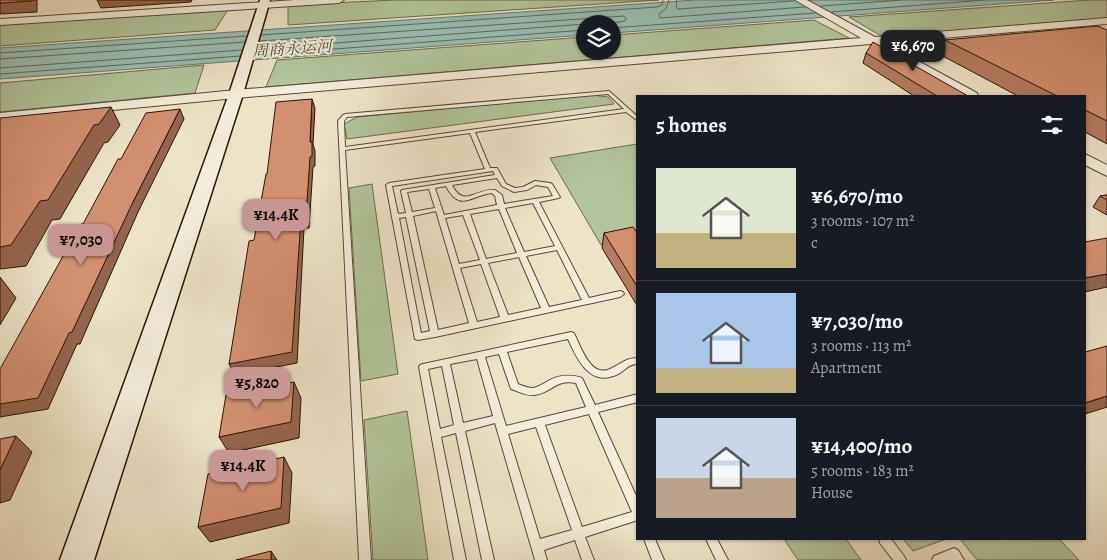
<!DOCTYPE html>
<html lang="en">
<head>
<meta charset="utf-8">
<style>
	:root { --surface:#171b24; --page:#242831; --text:#f1f3f6; --muted:#9ea1a6; --line:#363941; --accent:#c59692 }
	body { margin:0; font-family:Alegreya,"Noto Serif SC",serif; background:var(--page); color:var(--text); height:100vh; display:flex; flex-direction:column; font-size:19px; white-space:nowrap }
	* { box-sizing:border-box; margin:0 }
	p { font-size:16px; color:var(--muted) }
	.icon { flex:none; width:28px; height:28px; fill:none; stroke:currentColor; stroke-width:2; stroke-linecap:round; stroke-linejoin:round }
	.map { position:relative; flex:1; overflow:hidden }
	.drawer { position:absolute; left:636px; top:95px; width:450px; height:445px; display:flex; flex-direction:column; background:var(--surface); border-radius:0px; box-shadow:0 1px 4px #0004 }
	.drawer>* { flex:none }
	.fabs { position:absolute; left:576px; top:15px; display:grid; gap:10px }
	.fabs a { display:grid; place-items:center; width:45px; height:45px; border-radius:50%; background:var(--surface); box-shadow:0 1px 4px #0004; font-size:25px }
	.price { position:absolute; translate:-50% -42px; padding:0 11px; border-radius:10px; background:var(--accent); color:#111; font-size:16px; line-height:32px; filter:drop-shadow(0 1px 2px #0008) }
	.price::after { content:''; position:absolute; left:50%; top:30px; width:15px; height:11px; margin-left:-8px; background:inherit; clip-path:polygon(0 0,100% 0,50% 100%) }
	.price.current { background:#222; color:#fff }
	ul { padding:0; list-style:none }
	li { display:flex; align-items:center; gap:15px; height:125px; padding:0 20px }
	li+li { border-top:1px solid var(--line) }
	li span { display:grid; place-items:center; flex:none; width:140px; height:100px; border-radius:0px; color:#555 }
	li>.icon { margin-inline-start:auto }
	span .icon { width:60px; height:60px; fill:#fffc; stroke-width:1 }
	li b { font-size:21px }
	h2 { display:flex; justify-content:space-between; align-items:center; height:60px; padding:0 20px; font-size:21px }
	.map>svg:first-child { display:block }
	.green { fill:#b2c59b; stroke:#6e6c50 }
	.water { fill:#99bfb5; stroke:#6d7a6f }
	.lines { fill:none; stroke-linecap:round; stroke-linejoin:round }
	.shore { stroke:#62695d; stroke-width:1 }
	.service-casing { stroke:#5c4736; stroke-width:2 }
	.tertiary-casing { stroke:#5c4736; stroke-width:2 }
	.secondary-casing { stroke:#2b1305; stroke-width:3 }
	.service { fill:#f3eddb; fill-rule:evenodd }
	.tertiary { fill:#f3eddb; fill-rule:evenodd }
	.secondary { fill:#f3eddb; fill-rule:evenodd }
	.wall { fill:#b57c5f; stroke:#2b1305 }
	.shaded-wall { fill:#94654e; stroke:#2b1305 }
	.building { fill:#d3906f; stroke:#2b1305 }
	.labels { text-anchor:middle; dominant-baseline:central; stroke-width:4; stroke-linejoin:round; paint-order:stroke }
	.far-water-label { font-size:16px; font-style:italic; fill:#524f43; stroke:#f3eddb }
</style>
</head>
<body>
<div class="map">
<svg width="1107" height="560" viewBox="0 0 1107 560">
	<rect width="100%" height="100%" fill="#ede4c8"/>
	<filter id="stains"><feTurbulence type="fractalNoise" baseFrequency=".004" numOctaves="4"/><feColorMatrix values="0 0 0 0 .2 0 0 0 0 .09 0 0 0 0 .02 0 0 0 .5 -.17"/></filter>
	<radialGradient id="worn" r=".72"><stop offset=".6" stop-color="#630" stop-opacity="0"/><stop offset="1" stop-color="#630" stop-opacity=".3"/></radialGradient>
	<!-- green -->
	<g class="green">
		<polygon points="395,0 659,0 288,25 288,5"/>
		<polygon points="1090,0 1107,0 1107,18 883,37 849,17"/>
		<polygon points="229,8 215,30 0,46 0,24"/>
		<polygon points="814,20 849,38 266,87 277,60 585,37 585,51 612,51 613,35"/>
		<polygon points="204,65 195,93 0,112 0,83"/>
		<polygon points="592,95 608,97 614,104 347,139 344,124 357,117"/>
		<polygon points="637,144 637,249 631,239 601,245 550,158"/>
		<polygon points="372,184 398,374 361,381 349,188"/>
		<polygon points="407,411 428,560 373,560 364,420"/>
		<polygon points="784,539 846,539 861,560 798,560"/>
		<polygon points="903,539 946,539 913,551"/>
		<polygon points="960,539 1059,539 1079,560 977,560"/>
	</g>
	<!-- water -->
	<polygon class="water" points="695,0 1054,0 613,33 612,24 585,24 585,35 0,79 0,48"/>
	<g class="lines">
		<!-- shore -->
		<g class="shore">
			<polyline points="669,0 666,9 659,14 660,18 805,7"/>
			<polyline points="677,0 676,7 678,9 794,1"/>
			<polyline points="821,6 901,0"/>
			<polyline points="831,12 985,0"/>
			<polyline points="612,28 815,13"/>
			<polyline points="261,35 657,7 662,5 663,0"/>
			<polyline points="260,41 624,16 626,18 625,21 607,24"/>
			<polyline points="257,49 585,24"/>
			<polyline points="0,53 247,36"/>
			<polyline points="256,55 585,30"/>
			<polyline points="0,59 245,42"/>
			<polyline points="0,68 242,50"/>
			<polyline points="0,74 240,56"/>
		</g>
		<!-- service casing -->
		<g class="service-casing">
			<g id="service">
				<path d="M 609,91 L 638,117 L 638,121 L 626,112 L 475,132 L 490,168 L 497,168 L 506,184 L 515,188 L 523,187 L 535,181 L 550,183 L 552,184 L 560,197 L 559,198 L 539,202 L 589,298 L 620,291 L 623,292 L 624,294 L 620,297 L 435,337 L 418,340 L 415,339 L 386,185 L 389,183 L 485,169 L 470,133 L 345,150 L 371,560 L 359,560 L 338,121 L 343,115 L 345,114 ZM 608,94 L 624,109 L 345,147 L 344,121 L 347,117 ZM 493,171 L 495,175 L 402,190 L 401,191 L 406,213 L 398,214 L 392,186 ZM 497,178 L 502,186 L 514,192 L 527,190 L 536,185 L 548,187 L 553,196 L 504,204 L 502,195 L 495,190 C 476,188 464,209 452,185 ZM 446,186 C 460,213 471,195 492,193 L 495,196 L 497,205 L 444,215 L 435,188 ZM 429,189 L 435,208 L 412,212 L 407,192 ZM 533,203 L 555,246 L 524,252 L 505,208 ZM 499,209 L 517,253 L 486,259 L 470,214 ZM 436,211 L 469,323 L 438,330 L 413,216 ZM 463,215 L 480,260 L 459,264 L 445,218 ZM 406,217 L 430,331 L 421,333 L 399,218 ZM 557,250 L 582,300 L 549,307 L 526,256 ZM 519,257 L 541,308 L 508,315 L 488,263 ZM 481,264 L 500,317 L 477,322 L 460,268 Z"/>
				<path d="M 571,332 L 574,333 C 581,347 591,380 612,368 C 622,363 626,358 638,358 L 638,364 C 629,364 626,369 620,373 C 591,389 578,361 568,339 L 507,352 L 518,384 C 523,386 528,388 533,388 C 538,387 543,384 548,381 C 559,375 570,374 582,378 L 595,405 L 638,394 L 638,402 L 598,412 L 638,500 L 638,520 L 585,537 L 594,560 L 582,560 L 575,540 L 544,550 L 547,560 L 535,560 L 495,423 L 465,431 L 494,560 L 482,560 L 456,433 L 441,437 L 466,560 L 454,560 L 419,367 L 420,365 L 423,364 ZM 499,354 L 511,389 C 518,391 526,396 534,395 C 552,393 555,379 576,383 L 586,407 L 506,426 L 485,357 ZM 477,359 L 493,416 L 463,423 L 450,364 ZM 442,366 L 454,425 L 440,429 L 428,369 ZM 589,414 L 632,512 L 582,527 L 545,425 ZM 536,427 L 572,530 L 540,539 L 508,434 Z"/>
				<polygon points="644,539 655,539 664,560 652,560"/>
				<polygon points="706,539 717,539 728,560 716,560"/>
				<polygon points="879,539 891,539 904,556 906,560 893,560 880,543"/>
				<polygon points="954,548 958,550 964,560 932,560 934,556"/>
			</g>
		</g>
		<!-- tertiary casing -->
		<g class="tertiary-casing">
			<g id="tertiary">
				<polygon points="295,0 344,0 339,3 0,25 0,19"/>
				<polygon points="795,0 807,0 875,37 1107,18 1107,24 885,43 977,93 978,96 963,96 871,44 236,98 0,121 0,113 236,90 861,38"/>
				<polygon points="1085,154 1107,165 1107,176 1085,165"/>
			</g>
		</g>
		<!-- secondary casing -->
		<g class="secondary-casing">
			<polygon id="secondary" points="260,0 270,0 243,94 94,560 60,560 229,94"/>
		</g>
		<!-- service -->
		<use href="#service" class="service"/>
		<!-- tertiary -->
		<use href="#tertiary" class="tertiary"/>
		<!-- secondary -->
		<use href="#secondary" class="secondary"/>
	</g>
	<!-- wall -->
	<g class="wall">
		<polygon points="1107,30 1107,144 1085,132 1085,96 1018,96 939,54 945,40"/>
		<polygon points="866,53 968,96 914,96 863,63"/>
		<polygon points="1107,195 1107,215 1093,207 1100,196"/>
		<polygon points="604,233 638,234 638,307 602,248"/>
	</g>
	<!-- shaded-wall -->
	<g class="shaded-wall">
		<polygon points="32,0 37,0 37,12 0,14 0,3"/>
		<polygon points="97,0 192,0 191,2 101,8"/>
		<polygon points="312,99 315,108 313,144 315,151 315,166 313,167 309,228 304,228 297,363 235,375 229,364 301,218 310,142"/>
		<polygon points="111,107 120,125 108,142 104,143 60,219 52,220 26,266 0,269 0,247 40,201 94,125"/>
		<polygon points="180,109 184,119 138,212 80,344 77,344 48,409 0,417 0,404 133,202"/>
		<polygon points="1107,274 1107,287 1085,292 1085,278"/>
		<polygon points="0,277 16,298 0,325"/>
		<polygon points="294,382 301,398 299,438 229,453 219,437"/>
		<polygon points="1107,396 1107,407 1085,414 1085,403"/>
		<polygon points="16,436 32,452 10,500 0,503 0,470"/>
		<polygon points="284,457 292,473 289,523 210,542 198,527"/>
		<polygon points="271,551 277,560 271,560"/>
	</g>
	<!-- building -->
	<g class="building">
		<polygon points="0,0 32,0 32,1 0,3"/>
		<polygon points="1098,26 1107,30 1107,121 1085,110 1085,96 1057,96 945,40"/>
		<polygon points="873,42 968,96 937,96 866,53"/>
		<polygon points="312,99 310,142 312,142 312,156 310,157 306,217 301,218 292,352 229,364 249,241 254,240 266,174 267,174 276,102"/>
		<polygon points="111,107 99,124 94,125 48,200 40,201 11,245 0,247 0,118"/>
		<polygon points="180,109 133,202 72,332 69,333 38,398 0,404 0,369 81,224 83,224 118,159 121,159 146,113"/>
		<polygon points="1107,195 1107,200 1100,196"/>
		<polygon points="633,227 638,234 638,288 604,233"/>
		<polygon points="1107,238 1107,274 1085,278 1085,242"/>
		<polygon points="1107,346 1107,396 1085,403 1085,352"/>
		<polygon points="294,382 291,422 219,437 226,395"/>
		<polygon points="16,436 0,470 0,439"/>
		<polygon points="284,457 281,508 198,527 208,474"/>
		<polygon points="271,551 271,560 236,560"/>
	</g>
	<g class="labels">
		<!-- far-water labels -->
		<g class="far-water-label">
			<text transform="translate(292 49) rotate(-4)">周商永运河</text>
		</g>
	</g>
	<rect width="100%" height="100%" filter="url(#stains)"/>
	<rect width="100%" height="100%" fill="url(#worn)"/>
</svg>
<div class="fabs">
<a><svg class="icon" aria-label="layers" viewBox="0 0 24 24"><path d="M12 4l9 5-9 5-9-5zM3 14l9 5 9-5"/></svg></a>
</div>
<b class="price current" style="left:913px;top:72px">¥6,670</b>
<b class="price" style="left:276px;top:241px">¥14.4K</b>
<b class="price" style="left:81px;top:266px">¥7,030</b>
<b class="price" style="left:257px;top:409px">¥5,820</b>
<b class="price" style="left:243px;top:492px">¥14.4K</b>
<section class="drawer">
<h2>5 homes<svg class="icon" aria-label="filters" viewBox="0 0 24 24"><path d="M4 7h16M4 17h16"/><circle cx="9" cy="7" r="2"/><circle cx="15" cy="17" r="2"/></svg></h2>
<ul>
<li><span style="background:linear-gradient(#dfe7d0 65%,#c2b280 0)"><svg class="icon" aria-label="home" viewBox="0 0 24 24"><path d="M3 11l9-7 9 7M6 9v11h12V9"/></svg></span><div><b>¥6,670/mo</b><p>3 rooms · 107 m²</p><p>c</p></div></li>
<li><span style="background:linear-gradient(#a9c7e8 75%,#c2b280 0)"><svg class="icon" aria-label="home" viewBox="0 0 24 24"><path d="M3 11l9-7 9 7M6 9v11h12V9"/></svg></span><div><b>¥7,030/mo</b><p>3 rooms · 113 m²</p><p>Apartment</p></div></li>
<li><span style="background:linear-gradient(#c9d6e8 60%,#b9a48a 0)"><svg class="icon" aria-label="home" viewBox="0 0 24 24"><path d="M3 11l9-7 9 7M6 9v11h12V9"/></svg></span><div><b>¥14,400/mo</b><p>5 rooms · 183 m²</p><p>House</p></div></li>
</ul>
</section>
</div>
</body>
</html>
